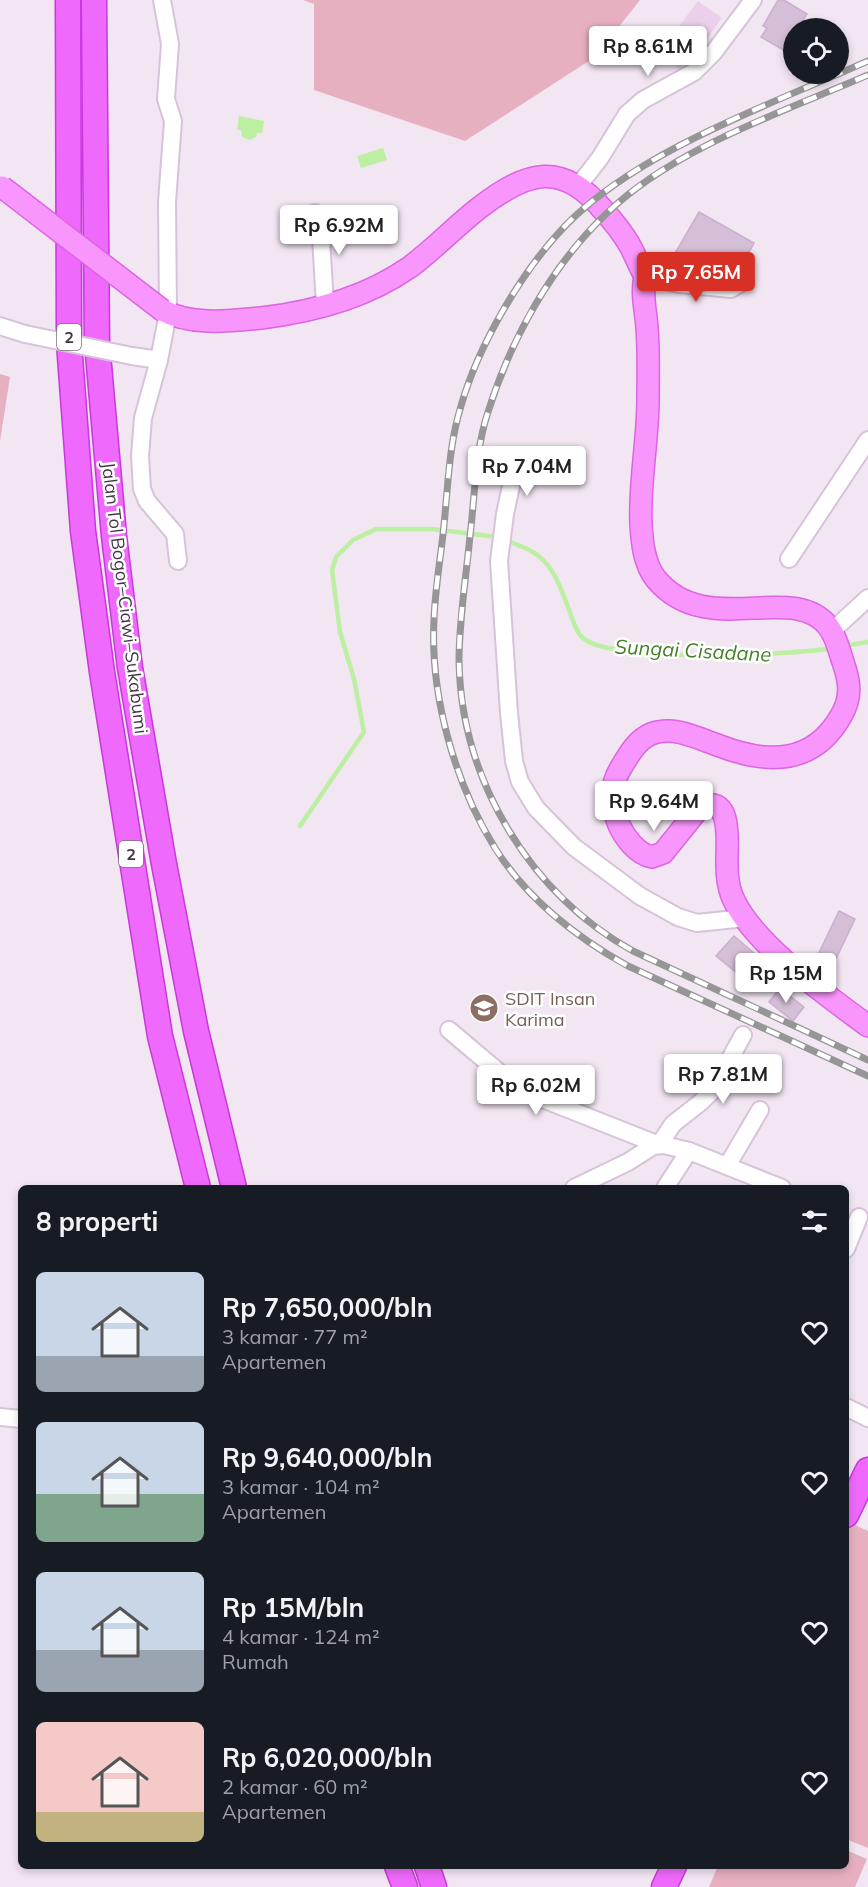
<!DOCTYPE html>
<html lang="id">
<head>
<meta charset="utf-8">
<style>
	:root { --surface:#171b24; --page:#20242c; --text:#f1f3f6; --muted:#9ea1a6; --accent:#d93025 }
	body { margin:0; font-family:Mulish,sans-serif; background:var(--page); color:var(--text); height:100vh; display:flex; flex-direction:column; font-size:22px; white-space:nowrap }
	* { box-sizing:border-box; margin:0 }
	p { font-size:20px; color:var(--muted) }
	.icon { flex:none; width:33px; height:33px; fill:none; stroke:currentColor; stroke-width:2; stroke-linecap:round; stroke-linejoin:round }
	.map { position:relative; flex:1; overflow:hidden }
	.side { position:absolute; left:18px; top:1185px; width:831px; height:684px; display:flex; flex-direction:column; background:var(--surface); border-radius:9px; box-shadow:0 3px 9px #0003 }
	.side>* { flex:none }
	.tools { position:absolute; left:783px; top:18px; display:grid; gap:12px }
	.tools a { display:grid; place-items:center; width:66px; height:66px; border-radius:50%; background:var(--surface); box-shadow:0 3px 9px #0003; font-size:30px }
	.price { position:absolute; translate:-50% -51px; padding:0 14px; border-radius:6px; background:#fff; color:#222; font-size:20px; line-height:39px; filter:drop-shadow(0 2px 3px #0008) }
	.price::after { content:''; position:absolute; left:50%; top:36px; width:18px; height:14px; margin-left:-9px; background:inherit; clip-path:polygon(0 0,100% 0,50% 100%) }
	.price.current { background:var(--accent); color:#fff }
	ul { padding:0; list-style:none }
	li { display:flex; align-items:center; gap:18px; height:150px; padding:0 18px }
	li span { display:grid; place-items:center; flex:none; width:168px; height:120px; border-radius:9px; color:#555 }
	li>.icon { margin-inline-start:auto }
	span .icon { width:72px; height:72px; fill:#fffc; stroke-width:1 }
	li b { font-size:26px }
	h2 { display:flex; justify-content:space-between; align-items:center; height:72px; padding:0 18px; font-size:26px }
	.map>svg:first-child { display:block }
	.education { fill:#ebd0ec }
	.green { fill:#e7b0c0 }
	.water { fill:#bdefa3 }
	.lines { fill:none; stroke-linecap:round; stroke-linejoin:round }
	.stream { stroke:#bdefa3; stroke-width:4.5 }
	.building { fill:#d4bfd7; stroke:#cbafcf; stroke-width:1.5 }
	.minor-casing { stroke:#d7c3d9; stroke-width:20 }
	.major-casing { stroke:#dc65e2; stroke-width:24 }
	.highway-casing { stroke:#c838db; stroke-width:27 }
	.minor { stroke:#fff; stroke-width:16 }
	.major { stroke:#f996fd; stroke-width:21 }
	.highway { stroke:#ef69fc; stroke-width:24 }
	.rail-casing { stroke:#969696; stroke-width:7 }
	.rail { stroke:#fff; stroke-width:4.5; stroke-dasharray:14; stroke-linecap:butt }
	.minor-bridge-casing { stroke:#d7c3d9; stroke-width:20; stroke-linecap:butt }
	.major-bridge-casing { stroke:#dc65e2; stroke-width:24; stroke-linecap:butt }
	.minor-bridge { stroke:#fff; stroke-width:16 }
	.major-bridge { stroke:#f996fd; stroke-width:21 }
	.labels { text-anchor:middle; dominant-baseline:central; stroke-width:5; stroke-linejoin:round; paint-order:stroke }
	.shield { fill:#fff; stroke:#7b727e; stroke-width:1.5 }
	.shield-label { font-size:16px; font-weight:bold; fill:#433646 }
	.street-label { font-size:18px; fill:#433646; stroke:#fff }
	.education-label { font-size:18px; fill:#785e54; stroke:#fff; text-anchor:start }
	.water-label { font-size:20px; font-style:italic; fill:#448027; stroke:#fff }
</style>
</head>
<body>
<div class="map">
<svg width="868" height="1887" viewBox="0 0 868 1887">
	<rect width="100%" height="100%" fill="#f2e6f3"/>
	<!-- education -->
	<polygon class="education" points="698,1 722,18 683,71 663,57 674,43 671,37"/>
	<!-- green -->
	<g class="green">
		<polygon points="303,0 640,0 595,57 465,141 314,90 314,4"/>
		<polygon points="0,374 10,377 0,441"/>
		<polygon points="849,1522 868,1531 868,1848 846,1839 846,1528"/>
		<polygon points="846,1850 867,1859 855,1887 709,1887 718,1866 846,1866"/>
	</g>
	<!-- water -->
	<g class="water">
		<polygon points="239,116 264,121 262,133 257,133 256,137 250,140 242,137 241,130 237,130"/>
		<polygon points="383,148 387,160 361,168 357,156"/>
	</g>
	<g class="lines">
		<!-- stream -->
		<g class="stream">
			<path d="M 506,540 C 514,544 523,546 531,551 C 552,562 560,586 568,607 C 572,617 574,628 581,636 C 603,664 795,655 833,648"/>
			<polyline points="844,646 868,642"/>
			<polyline points="300,826 364,732 354,679 340,632 332,570 336,557 353,540 376,529 432,529 498,537"/>
		</g>
	</g>
	<!-- building -->
	<g class="building">
		<polygon points="778,0 784,0 807,14 798,28 794,28 794,37 785,51 761,37 767,28 763,26"/>
		<polygon points="699,212 754,243 737,274 705,257 698,269 674,255"/>
		<polygon points="839,911 855,919 834,963 818,955"/>
		<polygon points="734,936 755,954 747,966 738,974 716,956"/>
		<polygon points="780,988 804,1007 793,1021 769,1002"/>
	</g>
	<g class="lines">
		<!-- minor casing -->
		<g class="minor-casing">
			<g id="minor">
				<polyline points="162,0 170,44 166,99 173,121 167,202 168,313 159,360 143,418 140,456 142,489 147,501 175,534 178,561"/>
				<polyline points="579,185 600,158 627,114 643,100 694,72 714,52 753,0"/>
				<polyline points="315,213 321,237 325,305"/>
				<polyline points="645,276 679,284 731,289 741,283"/>
				<polyline points="0,326 25,334"/>
				<polyline points="132,356 159,360"/>
				<polyline points="514,472 505,514 499,561 509,713 514,761 520,782 536,808 574,847 640,896 678,917 697,923 745,918"/>
				<polyline points="789,559 868,440"/>
				<polyline points="832,631 868,598"/>
				<polyline points="449,1030 520,1090 659,1145 673,1124 701,1102 713,1090 743,1035"/>
				<polyline points="727,1166 760,1110"/>
				<polyline points="574,1188 628,1162 653,1146 664,1145 689,1151 782,1188"/>
				<polyline points="665,1188 689,1151"/>
				<polyline points="846,1249 859,1217"/>
				<polyline points="846,1407 868,1418"/>
				<polyline points="0,1417 21,1419"/>
			</g>
		</g>
		<!-- major casing -->
		<g class="major-casing">
			<path id="major" d="M 162,310 C 191,326 230,321 261,318 C 312,312 367,297 410,267 C 434,249 456,226 479,208 C 527,171 562,160 604,211 C 613,221 622,232 629,244 C 635,254 639,266 645,276 C 641,294 646,311 647,328 C 649,352 648,376 648,400 C 648,441 639,483 641,524 C 642,542 644,564 656,579 C 707,640 791,581 828,626 C 836,636 839,650 843,662 C 850,682 852,697 841,716 C 813,765 767,764 720,746 C 699,739 674,725 651,734 C 638,739 629,754 622,766 C 610,784 610,804 619,825 C 625,838 637,854 652,857 L 663,853 L 700,807 C 735,792 726,849 727,865 C 727,876 728,886 732,896 C 751,943 828,996 868,1026"/>
		</g>
		<!-- highway casing -->
		<g class="highway-casing">
			<g id="highway">
				<polyline points="68,0 69,343 83,531 102,672 160,1036 198,1188"/>
				<polyline points="94,0 97,343 114,536 130,668 164,864 196,1031 234,1188"/>
				<polyline points="846,1515 868,1470"/>
				<polyline points="397,1866 405,1887"/>
				<polyline points="427,1866 434,1887"/>
				<polyline points="664,1887 674,1866"/>
			</g>
		</g>
		<!-- minor -->
		<use href="#minor" class="minor"/>
		<!-- major -->
		<use href="#major" class="major"/>
		<!-- highway -->
		<use href="#highway" class="highway"/>
		<!-- rail casing -->
		<g class="rail-casing">
			<g id="rail">
				<path d="M 868,61 C 772,104 639,150 565,226 C 521,272 478,346 461,406 C 449,444 448,486 444,525 C 441,556 435,588 434,620 C 430,696 455,784 495,848 C 526,898 577,938 628,966 L 868,1076"/>
				<path d="M 868,75 C 783,112 674,148 607,213 C 551,266 511,339 488,412 C 475,451 475,496 470,536 C 466,578 459,620 459,661 C 461,780 530,894 633,951 L 868,1060"/>
			</g>
		</g>
		<!-- rail -->
		<use href="#rail" class="rail"/>
		<!-- minor-bridge casing -->
		<g class="minor-bridge-casing">
			<polyline id="minor-bridge" points="25,334 132,356"/>
		</g>
		<!-- major-bridge casing -->
		<g class="major-bridge-casing">
			<polyline id="major-bridge" points="2,187 162,310"/>
		</g>
		<!-- minor-bridge -->
		<use href="#minor-bridge" class="minor-bridge"/>
		<!-- major-bridge -->
		<use href="#major-bridge" class="major-bridge"/>
	</g>
	<!-- icons -->
	<defs>
		<g id="school-disc" transform="scale(1.5)"><circle r="9.5" fill="#8d6e63" stroke="#fff"/><path d="M0-5L7-2L0 1L-7-2ZM-4 1L0 2.5L4 1V4Q0 6-4 4Z" fill="#fff"/></g>
	</defs>
	<g fill-rule="evenodd">
		<use href="#school-disc" x="484" y="1008"/>
	</g>
	<g class="labels">
		<!-- shield labels -->
		<g class="shield">
			<rect x="57" y="324" width="24" height="26" rx="4.5"/>
			<rect x="119" y="841" width="24" height="26" rx="4.5"/>
		</g>
		<g class="shield-label">
			<text x="69" y="337">2</text>
			<text x="131" y="854">2</text>
		</g>
		<!-- street labels -->
		<g class="street-label">
			<text transform="translate(125 598) rotate(83)">Jalan Tol Bogor–Ciawi–Sukabumi</text>
		</g>
		<!-- education labels -->
		<g class="education-label">
			<text x="505" y="998">SDIT Insan<tspan x="505" dy="21">Karima</tspan></text>
		</g>
		<!-- water labels -->
		<g class="water-label">
			<text transform="translate(693 650) rotate(3)">Sungai Cisadane</text>
		</g>
	</g>
</svg>
<div class="tools">
<a><svg class="icon" aria-label="locate" viewBox="0 0 24 24"><circle cx="12" cy="12" r="6"/><path d="M12 2v4M12 18v4M2 12h4M18 12h4"/></svg></a>
</div>
<b class="price" style="left:648px;top:77px">Rp 8.61M</b>
<b class="price" style="left:339px;top:256px">Rp 6.92M</b>
<b class="price current" style="left:696px;top:303px">Rp 7.65M</b>
<b class="price" style="left:527px;top:497px">Rp 7.04M</b>
<b class="price" style="left:654px;top:832px">Rp 9.64M</b>
<b class="price" style="left:786px;top:1004px">Rp 15M</b>
<b class="price" style="left:723px;top:1105px">Rp 7.81M</b>
<b class="price" style="left:536px;top:1116px">Rp 6.02M</b>
<section class="side">
<h2>8 properti<svg class="icon" aria-label="filters" viewBox="0 0 24 24"><path d="M4 7h16M4 17h16"/><circle cx="9" cy="7" r="2"/><circle cx="15" cy="17" r="2"/></svg></h2>
<ul>
<li><span style="background:linear-gradient(#c9d6e8 70%,#9aa5b1 0)"><svg class="icon" aria-label="home" viewBox="0 0 24 24"><path d="M3 11l9-7 9 7M6 9v11h12V9"/></svg></span><div><b>Rp 7,650,000/bln</b><p>3 kamar · 77 m²</p><p>Apartemen</p></div><svg class="icon" aria-label="heart" viewBox="0 0 24 24"><path d="M12 20l-8-8c-3-5 5-10 8-4 3-6 11-1 8 4z"/></svg></li>
<li><span style="background:linear-gradient(#c9d6e8 60%,#7fa58c 0)"><svg class="icon" aria-label="home" viewBox="0 0 24 24"><path d="M3 11l9-7 9 7M6 9v11h12V9"/></svg></span><div><b>Rp 9,640,000/bln</b><p>3 kamar · 104 m²</p><p>Apartemen</p></div><svg class="icon" aria-label="heart" viewBox="0 0 24 24"><path d="M12 20l-8-8c-3-5 5-10 8-4 3-6 11-1 8 4z"/></svg></li>
<li><span style="background:linear-gradient(#c9d6e8 65%,#9aa5b1 0)"><svg class="icon" aria-label="home" viewBox="0 0 24 24"><path d="M3 11l9-7 9 7M6 9v11h12V9"/></svg></span><div><b>Rp 15M/bln</b><p>4 kamar · 124 m²</p><p>Rumah</p></div><svg class="icon" aria-label="heart" viewBox="0 0 24 24"><path d="M12 20l-8-8c-3-5 5-10 8-4 3-6 11-1 8 4z"/></svg></li>
<li><span style="background:linear-gradient(#f6c9c9 75%,#c2b280 0)"><svg class="icon" aria-label="home" viewBox="0 0 24 24"><path d="M3 11l9-7 9 7M6 9v11h12V9"/></svg></span><div><b>Rp 6,020,000/bln</b><p>2 kamar · 60 m²</p><p>Apartemen</p></div><svg class="icon" aria-label="heart" viewBox="0 0 24 24"><path d="M12 20l-8-8c-3-5 5-10 8-4 3-6 11-1 8 4z"/></svg></li>
</ul>
</section>
</div>
</body>
</html>
